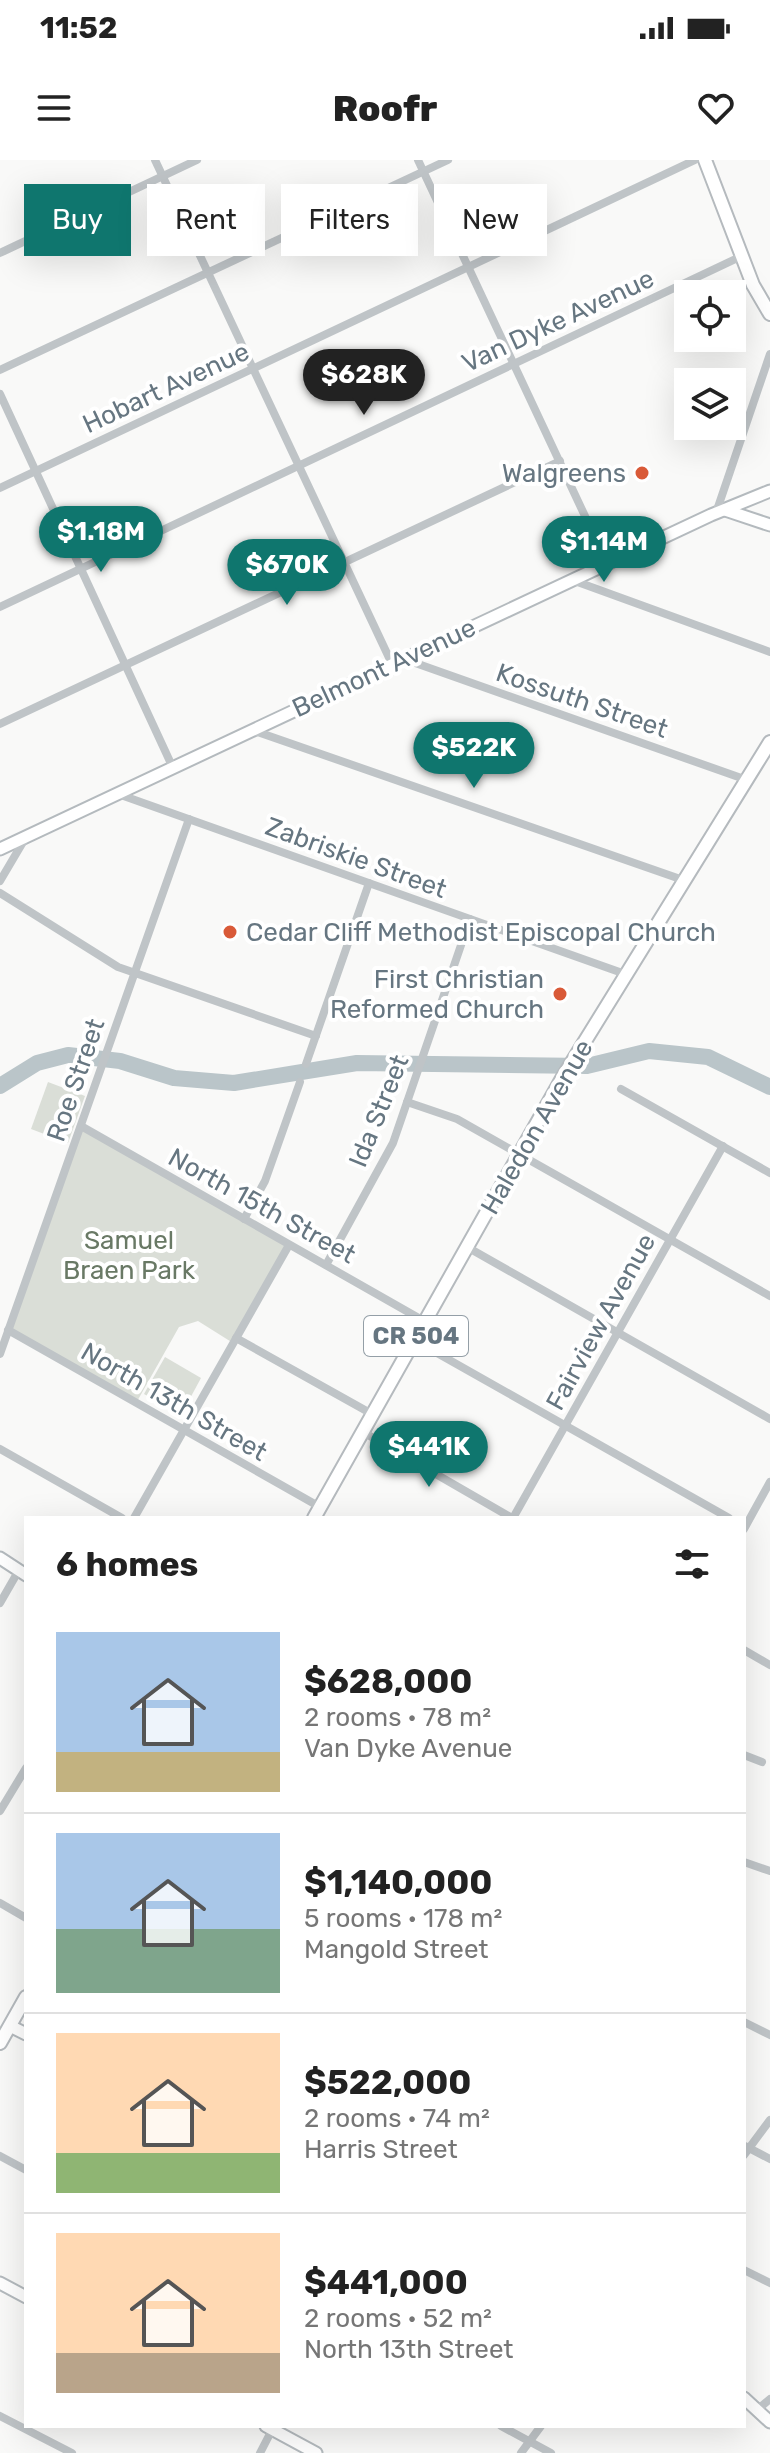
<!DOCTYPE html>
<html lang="en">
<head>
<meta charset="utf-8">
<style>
	:root { --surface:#fff; --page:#f6f6f6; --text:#222; --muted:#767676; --line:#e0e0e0; --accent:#0f766e }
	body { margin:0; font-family:Rubik,sans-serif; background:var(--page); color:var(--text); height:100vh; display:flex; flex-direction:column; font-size:30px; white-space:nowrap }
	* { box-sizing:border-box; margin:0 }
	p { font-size:26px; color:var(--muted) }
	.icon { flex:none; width:44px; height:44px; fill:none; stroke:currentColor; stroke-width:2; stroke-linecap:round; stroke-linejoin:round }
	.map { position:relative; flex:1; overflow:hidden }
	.drawer { position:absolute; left:24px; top:1356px; width:722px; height:912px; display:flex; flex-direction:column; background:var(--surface); border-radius:0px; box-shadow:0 8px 32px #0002 }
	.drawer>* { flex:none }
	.banner { position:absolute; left:24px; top:24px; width:722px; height:72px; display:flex; gap:16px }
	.tools { position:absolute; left:674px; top:120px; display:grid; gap:16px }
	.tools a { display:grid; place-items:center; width:72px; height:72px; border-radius:0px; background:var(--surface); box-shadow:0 8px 32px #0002; font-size:40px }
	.price { position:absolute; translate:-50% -68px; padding:0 18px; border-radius:28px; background:var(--accent); color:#fff; font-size:26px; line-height:52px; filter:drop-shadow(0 2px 4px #0008) }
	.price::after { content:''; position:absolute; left:50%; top:48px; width:24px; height:18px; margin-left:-12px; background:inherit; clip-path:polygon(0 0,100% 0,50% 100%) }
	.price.current { background:#222; color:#fff }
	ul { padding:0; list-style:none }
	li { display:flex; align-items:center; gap:24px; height:200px; padding:0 32px }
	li+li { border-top:2px solid var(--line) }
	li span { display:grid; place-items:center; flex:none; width:224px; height:160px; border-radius:0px; color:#555 }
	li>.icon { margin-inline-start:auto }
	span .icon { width:96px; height:96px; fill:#fffc; stroke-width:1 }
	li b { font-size:34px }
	h2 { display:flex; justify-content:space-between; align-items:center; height:96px; padding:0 32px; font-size:34px }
	.tag { padding:0 28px; border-radius:0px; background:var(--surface); box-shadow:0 8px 32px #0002; font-size:28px; line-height:72px }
	.tag.current { background:var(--accent); color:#fff }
	.status { display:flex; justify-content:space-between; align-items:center; height:56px; padding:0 40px; background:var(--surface); direction:ltr }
	.status svg { height:22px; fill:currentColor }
	header { display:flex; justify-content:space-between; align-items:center; height:104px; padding:0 32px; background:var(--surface); font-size:36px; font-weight:800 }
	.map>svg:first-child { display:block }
	.green { fill:#daded7 }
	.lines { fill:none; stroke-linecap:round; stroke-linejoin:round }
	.river { stroke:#bac5c9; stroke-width:16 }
	.secondary-casing { stroke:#b4babe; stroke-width:15 }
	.primary-casing { stroke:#b5babe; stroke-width:16 }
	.street { stroke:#bfc4c7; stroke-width:8 }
	.secondary { stroke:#fff; stroke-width:11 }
	.primary { stroke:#fff; stroke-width:12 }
	.poi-dot { fill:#d95a38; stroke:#fff; stroke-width:3 }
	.labels { text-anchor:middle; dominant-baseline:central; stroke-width:8; stroke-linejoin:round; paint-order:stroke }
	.shield { fill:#fff; stroke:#949fa7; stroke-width:2 }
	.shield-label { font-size:24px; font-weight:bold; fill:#667681 }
	.street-label { font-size:26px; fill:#667681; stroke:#fff }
	.poi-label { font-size:26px; fill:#667681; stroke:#fff; text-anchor:end }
	.park-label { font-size:26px; fill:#697965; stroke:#fff }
</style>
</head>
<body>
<div class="status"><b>11:52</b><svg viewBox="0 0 49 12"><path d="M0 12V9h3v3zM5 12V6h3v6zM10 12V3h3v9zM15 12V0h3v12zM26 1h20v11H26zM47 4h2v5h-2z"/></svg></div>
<header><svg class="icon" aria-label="menu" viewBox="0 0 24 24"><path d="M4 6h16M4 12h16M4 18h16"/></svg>Roofr<svg class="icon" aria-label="heart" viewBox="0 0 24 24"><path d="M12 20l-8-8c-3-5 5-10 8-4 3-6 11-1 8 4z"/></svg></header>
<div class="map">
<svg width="770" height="2293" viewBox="0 0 770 2293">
	<rect width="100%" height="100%" fill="#f9f9f8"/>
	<!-- green -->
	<g class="green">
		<polygon points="48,922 85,936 68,983 31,969"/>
		<polygon points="81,967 290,1085 233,1183 198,1161 179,1167 135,1245 7,1173"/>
		<polygon points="165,1197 201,1218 181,1255 144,1234"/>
	</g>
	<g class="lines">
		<!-- river -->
		<polyline class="river" points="0,926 37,903 68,895 120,901 174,918 234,923 357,903 587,906 649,891 708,897 770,927"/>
		<!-- secondary casing -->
		<g class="secondary-casing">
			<g id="secondary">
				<polyline points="725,350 770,365"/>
				<polyline points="0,689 711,355 770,331"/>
				<polyline points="0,1398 26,1415"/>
				<polyline points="10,1866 26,1874"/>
				<polyline points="0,2123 26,2137"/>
				<polyline points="744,2238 770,2262"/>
				<polyline points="266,2266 316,2293"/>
			</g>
		</g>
		<!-- primary casing -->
		<g class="primary-casing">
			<g id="primary">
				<polyline points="705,0 753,125 770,154"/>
				<polyline points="314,1358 564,915 770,582"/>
				<polyline points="0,1883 26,1837"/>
			</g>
		</g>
		<!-- street -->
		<g class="street">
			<polyline points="155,0 392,504"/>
			<polyline points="418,0 607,403"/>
			<polyline points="0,93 197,0"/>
			<polyline points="0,210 448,0"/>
			<polyline points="0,234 173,608"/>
			<polyline points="0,328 695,0"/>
			<polyline points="716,353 770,194"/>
			<polyline points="572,420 770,492"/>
			<polyline points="0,447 742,96"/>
			<polyline points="404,499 747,620"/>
			<polyline points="0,564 560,301"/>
			<polyline points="252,570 686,721"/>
			<polyline points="118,634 628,815"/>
			<polyline points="0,721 26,677"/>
			<polyline points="0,733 118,807 316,876"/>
			<polyline points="306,904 369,723"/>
			<polyline points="621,929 770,1013"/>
			<polyline points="407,942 457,959 770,1136"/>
			<polyline points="81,966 424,1161"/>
			<polyline points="244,1059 265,1021 300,922"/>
			<polyline points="467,1087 770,1259"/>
			<polyline points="326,1105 393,983 470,759"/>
			<polyline points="8,1170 320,1347"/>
			<polyline points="236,1178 372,1254"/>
			<polyline points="414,1180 729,1358"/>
			<polyline points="0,1194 189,659"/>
			<polyline points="363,1272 512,1358"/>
			<polyline points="0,1289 122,1358"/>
			<polyline points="134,1358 289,1085"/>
			<polyline points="513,1358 723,986"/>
			<polyline points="744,1369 770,1322"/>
			<polyline points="0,1443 19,1410"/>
			<polyline points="744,1490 770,1505"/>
			<polyline points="744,1595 762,1602"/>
			<polyline points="0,1651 26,1608"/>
			<polyline points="744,1702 770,1711"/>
			<polyline points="0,1743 26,1758"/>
			<polyline points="744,1862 770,1875"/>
			<polyline points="745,1986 770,1999"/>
			<polyline points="744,1995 770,1960"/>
			<polyline points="0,1996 26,2010"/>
			<polyline points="744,2110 770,2123"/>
			<polyline points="757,2250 770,2239"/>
			<polyline points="0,2256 72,2293"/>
			<polyline points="501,2266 551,2293"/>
			<polyline points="260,2293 274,2266"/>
			<polyline points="521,2293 541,2266"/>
		</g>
		<!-- secondary -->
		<use href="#secondary" class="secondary"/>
		<!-- primary -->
		<use href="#primary" class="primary"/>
	</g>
	<!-- markers -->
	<g class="poi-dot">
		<circle cx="642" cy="313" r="8"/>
		<circle cx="230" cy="772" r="8"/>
		<circle cx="560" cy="834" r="8"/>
	</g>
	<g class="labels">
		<!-- shield labels -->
		<rect class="shield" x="364" y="1156" width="104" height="40" rx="6"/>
		<g class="shield-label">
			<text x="416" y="1176">CR 504</text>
		</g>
		<!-- street labels -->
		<g class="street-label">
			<text transform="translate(558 161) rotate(-25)">Van Dyke Avenue</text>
			<text transform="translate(166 228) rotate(-25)">Hobart Avenue</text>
			<text transform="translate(384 508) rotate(-25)">Belmont Avenue</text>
			<text transform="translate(582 541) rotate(19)">Kossuth Street</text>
			<text transform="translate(356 698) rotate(20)">Zabriskie Street</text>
			<text transform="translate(76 920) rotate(-71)">Roe Street</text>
			<text transform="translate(379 951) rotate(-68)">Ida Street</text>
			<text transform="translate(537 967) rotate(-60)">Haledon Avenue</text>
			<text transform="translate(262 1046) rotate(29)">North 15th Street</text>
			<text transform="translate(601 1162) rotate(-61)">Fairview Avenue</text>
			<text transform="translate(174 1242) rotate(30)">North 13th Street</text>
		</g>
		<!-- poi labels -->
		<g class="poi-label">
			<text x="626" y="313">Walgreens</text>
			<text x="246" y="772" text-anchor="start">Cedar Cliff Methodist Episcopal Church</text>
			<text x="544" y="819">First Christian<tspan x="544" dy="30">Reformed Church</tspan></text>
		</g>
		<!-- park labels -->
		<g class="park-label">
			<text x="129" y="1080">Samuel<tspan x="129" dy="30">Braen Park</tspan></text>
		</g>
	</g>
</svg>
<div class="tools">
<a><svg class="icon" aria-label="locate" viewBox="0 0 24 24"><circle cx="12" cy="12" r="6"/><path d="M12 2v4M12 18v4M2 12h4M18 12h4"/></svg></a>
<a><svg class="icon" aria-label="layers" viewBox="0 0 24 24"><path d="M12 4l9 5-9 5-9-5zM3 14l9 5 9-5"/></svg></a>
</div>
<b class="price current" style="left:364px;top:257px">$628K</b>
<b class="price" style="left:101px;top:414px">$1.18M</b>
<b class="price" style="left:604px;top:424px">$1.14M</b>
<b class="price" style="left:287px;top:447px">$670K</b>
<b class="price" style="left:474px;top:630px">$522K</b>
<b class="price" style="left:429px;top:1329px">$441K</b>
<div class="banner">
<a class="tag current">Buy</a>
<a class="tag">Rent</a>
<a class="tag">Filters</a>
<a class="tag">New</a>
</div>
<section class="drawer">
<h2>6 homes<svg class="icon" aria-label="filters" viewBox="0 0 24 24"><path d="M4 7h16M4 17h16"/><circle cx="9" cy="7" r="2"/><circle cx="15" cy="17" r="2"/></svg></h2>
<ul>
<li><span style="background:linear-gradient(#a9c7e8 75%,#c2b280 0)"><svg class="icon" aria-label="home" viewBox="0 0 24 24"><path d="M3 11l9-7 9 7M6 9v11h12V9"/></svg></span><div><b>$628,000</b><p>2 rooms · 78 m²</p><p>Van Dyke Avenue</p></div></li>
<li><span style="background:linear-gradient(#a9c7e8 60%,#7fa58c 0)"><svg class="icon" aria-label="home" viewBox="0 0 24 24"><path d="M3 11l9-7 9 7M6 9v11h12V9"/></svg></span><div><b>$1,140,000</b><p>5 rooms · 178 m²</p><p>Mangold Street</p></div></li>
<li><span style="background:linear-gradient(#ffd9b3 75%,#8fb573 0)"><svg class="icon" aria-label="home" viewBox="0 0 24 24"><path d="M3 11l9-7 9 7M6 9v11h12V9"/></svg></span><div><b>$522,000</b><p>2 rooms · 74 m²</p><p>Harris Street</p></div></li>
<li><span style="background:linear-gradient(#ffd9b3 75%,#b9a48a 0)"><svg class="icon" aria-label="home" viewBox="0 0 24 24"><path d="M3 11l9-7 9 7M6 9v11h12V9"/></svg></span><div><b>$441,000</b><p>2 rooms · 52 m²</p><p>North 13th Street</p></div></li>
</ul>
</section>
</div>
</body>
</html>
